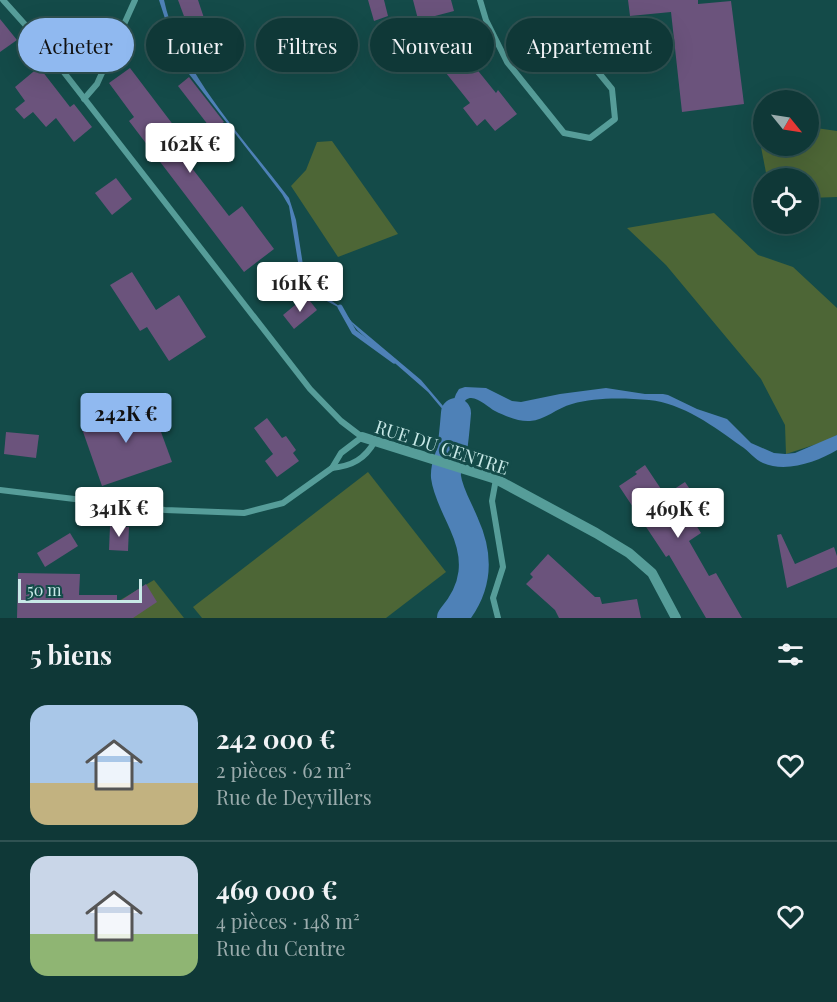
<!DOCTYPE html>
<html lang="fr">
<head>
<meta charset="utf-8">
<style>
	:root { --surface:#0f3837; --page:#1d4342; --text:#f1f3f6; --muted:#9bacad; --line:#2f5252; --accent:#90b9f0 }
	body { margin:0; font-family:"Playfair Display",serif; background:var(--page); color:var(--text); height:100vh; display:flex; flex-direction:column; font-size:22px; white-space:nowrap }
	* { box-sizing:border-box; margin:0 }
	p { font-size:20px; color:var(--muted) }
	.icon { flex:none; width:33px; height:33px; fill:none; stroke:currentColor; stroke-width:2; stroke-linecap:round; stroke-linejoin:round }
	.map { position:relative; height:618px; overflow:hidden }
	.panel { display:flex; flex-direction:column; background:var(--surface); flex:1 }
	.panel>* { flex:none }
	.top-card { position:absolute; left:18px; top:18px; width:801px; height:54px; display:flex; gap:12px }
	.needle { width:39px; rotate:120deg }
	.buttons { position:absolute; left:753px; top:90px; display:grid; gap:12px }
	.buttons a { display:grid; place-items:center; width:66px; height:66px; border-radius:50%; background:var(--surface); box-shadow:0 6px 24px #0002,0 0 0 2px var(--line); font-size:30px }
	.scale { position:absolute; left:18px; bottom:15px; width:124px; box-sizing:border-box; padding-left:6px; border:3px solid #c8e9e7; border-top:0; font-size:16px; line-height:21px; white-space:nowrap; color:#c8e9e7; -webkit-text-stroke:4px #144b49; paint-order:stroke }
	.price { position:absolute; translate:-50% -51px; padding:0 14px; border-radius:6px; background:#fff; color:#222; font-size:20px; line-height:39px; filter:drop-shadow(0 2px 3px #0008) }
	.price::after { content:''; position:absolute; left:50%; top:36px; width:18px; height:14px; margin-left:-9px; background:inherit; clip-path:polygon(0 0,100% 0,50% 100%) }
	.price.current { background:var(--accent); color:#111 }
	ul { padding:0; list-style:none }
	li { display:flex; align-items:center; gap:18px; height:150px; padding:0 30px }
	li+li { border-top:2px solid var(--line) }
	li span { display:grid; place-items:center; flex:none; width:168px; height:120px; border-radius:18px; color:#555 }
	li>.icon { margin-inline-start:auto }
	span .icon { width:72px; height:72px; fill:#fffc; stroke-width:1 }
	li b { font-size:26px }
	h2 { display:flex; justify-content:space-between; align-items:center; height:72px; padding:0 30px; font-size:26px }
	.chip { padding:0 21px; border-radius:27px; background:var(--surface); box-shadow:0 6px 24px #0002,0 0 0 2px var(--line); font-size:21px; line-height:54px }
	.chip.current { background:var(--accent); color:#111 }
	.map>svg:first-child { display:block }
	.green { fill:#4d6636 }
	.water { fill:#4e81b7 }
	.lines { fill:none; stroke-linecap:round; stroke-linejoin:round }
	.stream { stroke:#4e81b7; stroke-width:5 }
	.river { stroke:#4e81b7; stroke-width:30 }
	.building { fill:#6b537c }
	.minor { stroke:#569d99; stroke-width:6 }
	.tertiary { stroke:#569d99; stroke-width:10 }
	.labels { text-anchor:middle; dominant-baseline:central; stroke-width:6; stroke-linejoin:round; paint-order:stroke }
	.street-label { font-size:18px; fill:#c8e9e7; stroke:#144b49 }
</style>
</head>
<body>
<div class="map">
<svg width="837" height="618" viewBox="0 0 837 618">
	<rect width="100%" height="100%" fill="#144b49"/>
	<!-- green -->
	<g class="green">
		<polygon points="756,121 763,122 764,146 808,146 809,127 837,131 837,197 809,198 808,178 767,178"/>
		<polygon points="332,141 398,234 338,257 291,186 306,170 317,142"/>
		<polygon points="714,213 758,255 793,267 837,308 837,435 826,441 786,454 785,425 761,379 666,265 627,228"/>
		<polygon points="368,472 446,572 386,618 202,618 193,607"/>
		<polygon points="154,580 184,618 90,618"/>
	</g>
	<!-- water -->
	<path class="water" d="M 159,0 L 164,0 C 179,71 246,141 289,198 L 296,220 L 307,291 L 326,297 L 339,306 L 352,322 L 421,380 L 449,413 L 456,394 L 459,389 L 465,387 L 486,388 L 512,401 L 521,402 L 560,394 L 606,388 L 645,394 L 663,394 L 668,395 L 697,409 L 727,419 L 751,443 L 774,453 L 785,454 L 795,453 L 837,435 L 837,450 C 817,462 786,473 763,463 C 755,460 749,451 741,446 C 715,427 682,403 649,400 C 625,398 595,397 572,404 C 557,408 545,420 530,421 C 520,422 505,416 495,411 C 487,407 469,387 462,406 C 458,415 463,427 463,437 C 463,443 460,449 459,455 L 445,451 L 449,417 L 428,392 L 358,331 L 338,307 L 323,299 L 303,293 L 289,206 L 282,194 L 189,74 L 169,31 Z"/>
	<g class="lines">
		<!-- stream -->
		<polyline class="stream" points="340,307 354,332 394,361"/>
		<!-- river -->
		<path class="river" d="M 452,618 C 477,589 480,559 464,524 C 458,509 448,493 446,477 C 445,466 450,459 452,450 C 454,438 455,425 456,413"/>
	</g>
	<!-- building -->
	<g class="building">
		<polygon points="178,0 198,0 205,21 188,27"/>
		<polygon points="368,0 384,0 388,16 374,21"/>
		<polygon points="413,0 451,0 454,11 435,16 437,27 421,31"/>
		<polygon points="628,0 698,0 698,4 731,1 744,104 682,112 671,12 630,16"/>
		<polygon points="0,19 17,40 0,52"/>
		<polygon points="453,42 466,58 472,53 480,63 475,67 496,93 498,90 517,114 495,131 485,119 477,126 463,108 470,103 434,58"/>
		<polygon points="39,67 70,107 74,104 92,127 74,142 56,118 46,127 33,112 24,119 15,109 25,101 15,87"/>
		<polygon points="130,68 190,147 181,154 229,216 242,206 274,249 244,272 129,121 134,117 109,83"/>
		<polygon points="189,77 224,122 212,130 178,86"/>
		<polygon points="116,178 132,199 112,215 95,193"/>
		<polygon points="132,272 156,310 179,295 206,337 169,361 147,327 140,331 110,285"/>
		<polygon points="306,296 317,310 294,329 283,315"/>
		<polygon points="150,402 172,462 102,486 81,426"/>
		<polygon points="267,418 282,438 286,436 296,450 293,453 299,461 277,477 265,461 273,454 254,428"/>
		<polygon points="6,432 39,435 36,458 4,454"/>
		<polygon points="645,465 665,495 685,482 700,504 688,512 701,533 689,541 709,576 716,573 742,618 706,618 669,555 666,557 619,486 637,474 635,472"/>
		<polygon points="110,526 129,527 128,551 109,550"/>
		<polygon points="70,533 78,546 45,567 37,553"/>
		<polygon points="781,534 795,564 834,547 837,556 837,567 787,588 777,535"/>
		<polygon points="548,554 595,597 600,597 602,604 637,599 641,618 559,618 555,610 526,584 533,577 530,574"/>
		<polygon points="18,573 80,574 79,595 117,595 117,603 146,584 157,602 133,618 17,618"/>
	</g>
	<g class="lines">
		<!-- minor -->
		<g class="minor">
			<polyline points="480,0 486,20 507,62 564,133 590,138 615,119 612,89 558,23 507,62"/>
			<path d="M 38,39 C 69,24 90,23 123,28"/>
			<polyline points="84,99 97,84 135,0"/>
			<path d="M 332,468 C 352,466 365,459 375,441"/>
			<polyline points="496,479 492,501 503,567 493,598 498,618"/>
			<polyline points="0,490 165,510 244,513 283,503 332,468 341,453 362,437 341,421 310,389 38,39 3,0"/>
		</g>
		<!-- tertiary -->
		<polyline class="tertiary" points="362,437 496,479 596,533 629,553 652,573 676,618"/>
	</g>
	<g class="labels">
		<!-- street labels -->
		<g class="street-label">
			<text transform="translate(442 447) rotate(18)">RUE DU CENTRE</text>
		</g>
	</g>
</svg>
<div class="buttons">
<a><svg class="needle" viewBox="-14 -14 28 28"><path d="M0-13l5 13h-10z" fill="#e53935"/><path d="M0 13l5-13h-10z" fill="#9bacad"/></svg></a>
<a><svg class="icon" aria-label="locate" viewBox="0 0 24 24"><circle cx="12" cy="12" r="6"/><path d="M12 2v4M12 18v4M2 12h4M18 12h4"/></svg></a>
</div>
<div class="scale">50 m</div>
<b class="price" style="left:190px;top:174px">162K €</b>
<b class="price" style="left:300px;top:313px">161K €</b>
<b class="price current" style="left:126px;top:444px">242K €</b>
<b class="price" style="left:119px;top:538px">341K €</b>
<b class="price" style="left:678px;top:539px">469K €</b>
<div class="top-card">
<a class="chip current">Acheter</a>
<a class="chip">Louer</a>
<a class="chip">Filtres</a>
<a class="chip">Nouveau</a>
<a class="chip">Appartement</a>
</div>
</div>
<section class="panel">
<h2>5 biens<svg class="icon" aria-label="filters" viewBox="0 0 24 24"><path d="M4 7h16M4 17h16"/><circle cx="9" cy="7" r="2"/><circle cx="15" cy="17" r="2"/></svg></h2>
<ul>
<li><span style="background:linear-gradient(#a9c7e8 65%,#c2b280 0)"><svg class="icon" aria-label="home" viewBox="0 0 24 24"><path d="M3 11l9-7 9 7M6 9v11h12V9"/></svg></span><div><b>242 000 €</b><p>2 pièces · 62 m²</p><p>Rue de Deyvillers</p></div><svg class="icon" aria-label="heart" viewBox="0 0 24 24"><path d="M12 20l-8-8c-3-5 5-10 8-4 3-6 11-1 8 4z"/></svg></li>
<li><span style="background:linear-gradient(#c9d6e8 65%,#8fb573 0)"><svg class="icon" aria-label="home" viewBox="0 0 24 24"><path d="M3 11l9-7 9 7M6 9v11h12V9"/></svg></span><div><b>469 000 €</b><p>4 pièces · 148 m²</p><p>Rue du Centre</p></div><svg class="icon" aria-label="heart" viewBox="0 0 24 24"><path d="M12 20l-8-8c-3-5 5-10 8-4 3-6 11-1 8 4z"/></svg></li>
</ul>
</section>
</body>
</html>
